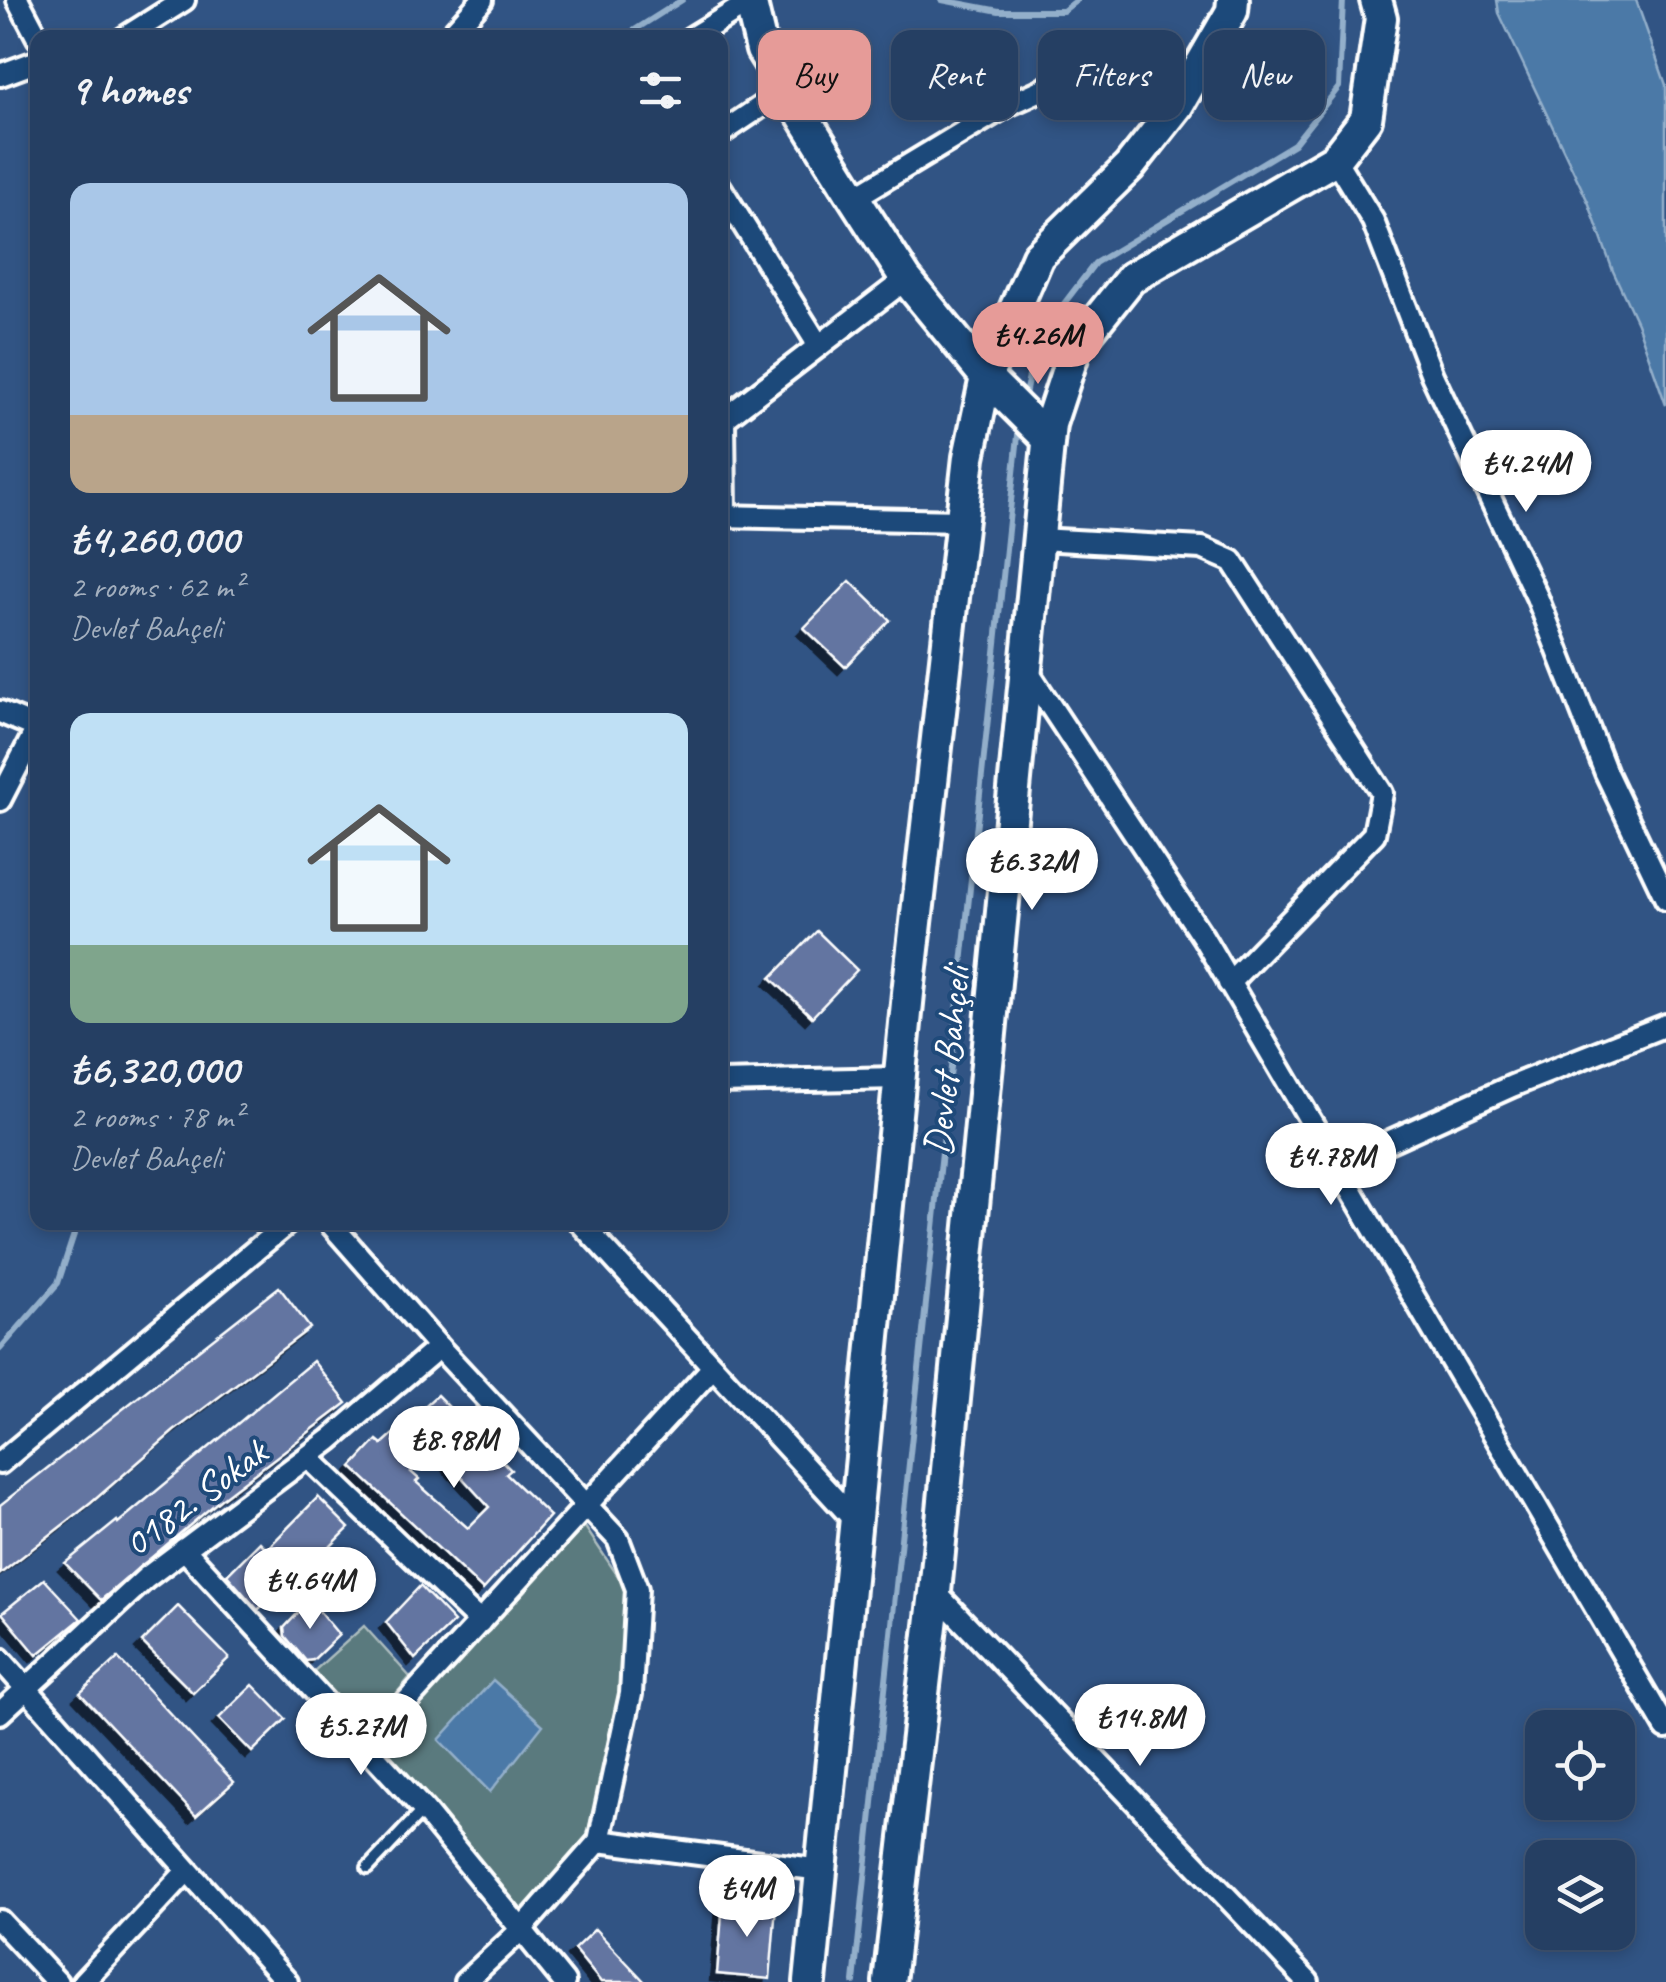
<!DOCTYPE html>
<html lang="en">
<head>
<meta charset="utf-8">
<style>
	:root { --surface:#253f63; --page:#314a6c; --text:#f1f3f6; --muted:#a3afbe; --line:#425878; --accent:#e69b98 }
	body { margin:0; font-family:Caveat,sans-serif; background:var(--page); color:var(--text); height:100vh; display:flex; flex-direction:column; font-size:38px; white-space:nowrap }
	* { box-sizing:border-box; margin:0 }
	p { font-size:32px; color:var(--muted) }
	.icon { flex:none; width:55px; height:55px; fill:none; stroke:currentColor; stroke-width:2; stroke-linecap:round; stroke-linejoin:round }
	.map { position:relative; flex:1; overflow:hidden }
	.sheet { position:absolute; left:30px; top:30px; width:698px; height:1200px; display:flex; flex-direction:column; background:var(--surface); border-radius:20px; box-shadow:0 5px 15px #0003,0 0 0 2px var(--line) }
	.sheet>* { flex:none }
	.banner { position:absolute; left:758px; top:30px; width:758px; height:90px; display:flex; gap:20px }
	.buttons { position:absolute; left:1525px; top:1710px; display:grid; gap:20px }
	.buttons a { display:grid; place-items:center; width:110px; height:110px; border-radius:20px; background:var(--surface); box-shadow:0 5px 15px #0003,0 0 0 2px var(--line); font-size:50px }
	.price { position:absolute; translate:-50% -85px; padding:0 22px; border-radius:35px; background:#fff; color:#222; font-size:32px; line-height:65px; filter:drop-shadow(0 2px 5px #0008) }
	.price::after { content:''; position:absolute; left:50%; top:60px; width:30px; height:22px; margin-left:-15px; background:inherit; clip-path:polygon(0 0,100% 0,50% 100%) }
	.price.active { background:var(--accent); color:#111 }
	ul { padding:0; list-style:none }
	li { display:grid; align-content:center; gap:20px; height:530px; padding:0 40px }
	li span { display:grid; place-items:center; height:310px; border-radius:20px; color:#555 }
	li>.icon { margin-inline-start:auto }
	span .icon { width:180px; height:180px; fill:#fffc; stroke-width:1 }
	li b { font-size:42px }
	h2 { display:flex; justify-content:space-between; align-items:center; height:120px; padding:0 40px; font-size:42px }
	.tag { padding:0 35px; border-radius:20px; background:var(--surface); box-shadow:0 5px 15px #0003,0 0 0 2px var(--line); font-size:35px; line-height:90px }
	.tag.active { background:var(--accent); color:#111 }
	.map>svg:first-child { display:block }
	.green { fill:#5a7a7e; stroke:#acbcbe; stroke-width:2.5 }
	.water { fill:#4b79a7; stroke:#93afca; stroke-width:2.5 }
	.lines { fill:none; stroke-linecap:round; stroke-linejoin:round }
	.stream { stroke:#93afca; stroke-width:6 }
	.building { fill:#6475a1; stroke:#fff; stroke-width:2.5; fill-rule:evenodd; filter:url(#shadow) }
	.lane-casing { stroke:#fff; stroke-width:18 }
	.street-casing { stroke:#fff; stroke-width:28 }
	.secondary-casing { stroke:#fff; stroke-width:38 }
	.lane { stroke:#1f4a7a; stroke-width:10 }
	.street { stroke:#1f4a7a; stroke-width:20 }
	.secondary { stroke:#1f4a7a; stroke-width:30 }
	.labels { text-anchor:middle; dominant-baseline:central; stroke-width:8; stroke-linejoin:round; paint-order:stroke }
	.street-label { font-size:40px; fill:#fff; stroke:#1f4a7a }
</style>
</head>
<body>
<div class="map">
<svg width="1666" height="1982" viewBox="0 0 1666 1982">
	<defs>
		<filter id="shadow"><feDropShadow dx="-7" dy="7" stdDeviation="0" flood-color="#0009"/></filter>
	</defs>
	<rect width="100%" height="100%" fill="#315484"/>
	<filter id="ink" filterUnits="userSpaceOnUse"><feTurbulence type="fractalNoise" baseFrequency=".01" numOctaves="2"/><feDisplacementMap in="SourceGraphic" scale="20" xChannelSelector="R" yChannelSelector="G"/><feConvolveMatrix kernelMatrix="1 2 1 2 8 2 1 2 1" color-interpolation-filters="sRGB"/></filter>
	<g filter="url(#ink)">
		<!-- green -->
		<g class="green">
			<polygon points="583,1524 626,1588 618,1708 587,1836 520,1916 470,1849 386,1755 383,1741"/>
			<polygon points="364,1626 410,1677 365,1731 314,1671"/>
		</g>
		<!-- water -->
		<g class="water">
			<polygon points="1497,0 1636,0 1666,85 1666,405 1637,323 1613,271 1589,204 1499,13"/>
			<polygon points="493,1680 543,1725 490,1792 439,1740"/>
		</g>
		<g class="lines">
			<!-- stream -->
			<g class="stream">
				<polyline points="942,0 999,11 1063,11 1077,0"/>
				<polyline points="622,38 682,0"/>
				<polyline points="1023,404 1037,339 1095,263 1294,144 1339,87 1343,0"/>
				<polyline points="0,1349 58,1283 78,1222"/>
				<polyline points="854,1982 1019,426"/>
			</g>
		</g>
		<!-- building -->
		<g class="building">
			<polygon points="850,581 890,620 845,667 804,628"/>
			<polygon points="817,931 857,970 812,1017 771,978"/>
			<polygon points="279,1287 310,1328 174,1431 91,1503 0,1574 0,1505"/>
			<polygon points="313,1361 347,1403 221,1499 101,1600 65,1563 117,1521 118,1523"/>
			<path d="M 437,1395 L 511,1470 L 506,1474 L 550,1516 L 483,1590 L 352,1467 L 377,1440 L 382,1444 ZM 436,1449 L 489,1507 L 468,1528 L 416,1482 L 419,1479 L 411,1472 Z"/>
			<polygon points="318,1497 349,1528 313,1564 308,1560 258,1610 227,1575 260,1542 267,1549"/>
			<polygon points="44,1579 81,1619 37,1655 2,1613"/>
			<polygon points="420,1586 454,1622 415,1659 386,1622"/>
			<polygon points="310,1600 339,1635 313,1660 306,1661 285,1636 284,1628"/>
			<polygon points="178,1606 229,1658 193,1693 142,1642"/>
			<polygon points="118,1658 234,1782 196,1816 80,1693"/>
			<polygon points="253,1685 286,1719 252,1752 219,1718"/>
			<polygon points="723,1902 776,1906 770,1979 717,1974"/>
			<polygon points="595,1929 645,1982 601,1982 574,1949"/>
		</g>
		<g class="lines">
			<!-- lane casing -->
			<g class="lane-casing">
				<polyline id="lane" points="368,1868 423,1810"/>
			</g>
			<!-- street casing -->
			<g class="street-casing">
				<g id="street">
					<polyline points="18,0 38,38"/>
					<polyline points="124,38 184,0"/>
					<polyline points="448,38 482,0"/>
					<polyline points="691,38 750,2"/>
					<polyline points="0,75 38,61"/>
					<polyline points="720,134 787,89"/>
					<polyline points="1335,159 1373,221 1432,375 1537,597 1606,773 1666,899"/>
					<polyline points="720,187 819,346"/>
					<polyline points="854,198 1008,105 1112,58 1135,55 1195,76"/>
					<polyline points="720,412 724,419 725,515"/>
					<polyline points="724,419 906,279"/>
					<polyline points="720,516 962,521"/>
					<polyline points="1039,539 1202,548 1232,561 1382,793 1374,834 1229,983"/>
					<polyline points="1026,669 1203,937 1666,1728"/>
					<polyline points="0,712 38,728"/>
					<polyline points="0,800 38,726"/>
					<polyline points="720,1082 899,1078"/>
					<polyline points="1335,1166 1512,1086 1666,1025"/>
					<polyline points="329,1222 439,1347 618,1539 637,1589 631,1694 599,1841 520,1931 465,1982"/>
					<polyline points="580,1222 855,1521"/>
					<polyline points="308,1457 480,1622"/>
					<polyline points="0,1463 289,1222"/>
					<polyline points="184,1549 424,1810 564,1982"/>
					<polyline points="935,1592 1308,1982"/>
					<polyline points="0,1659 287,1982"/>
					<polyline points="0,1713 146,1578 330,1440 439,1347"/>
					<polyline points="366,1746 713,1367"/>
					<polyline points="599,1841 821,1870"/>
					<polyline points="0,1921 57,1982"/>
					<polyline points="83,1982 187,1871"/>
				</g>
			</g>
			<!-- secondary casing -->
			<g class="secondary-casing">
				<g id="secondary">
					<polyline points="750,0 762,50 854,198 906,279 986,377 969,457 908,993 810,1982"/>
					<polyline points="1048,439 986,377 1038,256 1129,167 1177,106 1232,11 1233,0"/>
					<polyline points="889,1982 935,1592 1050,424 1075,348 1131,278 1335,159 1366,119 1381,18 1376,0"/>
				</g>
			</g>
			<!-- lane -->
			<use href="#lane" class="lane"/>
			<!-- street -->
			<use href="#street" class="street"/>
			<!-- secondary -->
			<use href="#secondary" class="secondary"/>
		</g>
	</g>
	<g class="labels">
		<!-- street labels -->
		<g class="street-label">
			<text transform="translate(947 1061) rotate(-84)">Devlet Bahçeli</text>
			<text transform="translate(195 1498) rotate(-37)">0182. Sokak</text>
		</g>
	</g>
</svg>
<div class="buttons">
<a><svg class="icon" aria-label="locate" viewBox="0 0 24 24"><circle cx="12" cy="12" r="6"/><path d="M12 2v4M12 18v4M2 12h4M18 12h4"/></svg></a>
<a><svg class="icon" aria-label="layers" viewBox="0 0 24 24"><path d="M12 4l9 5-9 5-9-5zM3 14l9 5 9-5"/></svg></a>
</div>
<b class="price active" style="left:1038px;top:387px">₺4.26M</b>
<b class="price" style="left:1526px;top:515px">₺4.24M</b>
<b class="price" style="left:1032px;top:913px">₺6.32M</b>
<b class="price" style="left:1331px;top:1208px">₺4.78M</b>
<b class="price" style="left:454px;top:1491px">₺8.98M</b>
<b class="price" style="left:310px;top:1632px">₺4.64M</b>
<b class="price" style="left:1140px;top:1769px">₺14.8M</b>
<b class="price" style="left:361px;top:1778px">₺5.27M</b>
<b class="price" style="left:747px;top:1940px">₺4M</b>
<div class="banner">
<a class="tag active">Buy</a>
<a class="tag">Rent</a>
<a class="tag">Filters</a>
<a class="tag">New</a>
</div>
<section class="sheet">
<h2>9 homes<svg class="icon" aria-label="filters" viewBox="0 0 24 24"><path d="M4 7h16M4 17h16"/><circle cx="9" cy="7" r="2"/><circle cx="15" cy="17" r="2"/></svg></h2>
<ul>
<li><span style="background:linear-gradient(#a9c7e8 75%,#b9a48a 0)"><svg class="icon" aria-label="home" viewBox="0 0 24 24"><path d="M3 11l9-7 9 7M6 9v11h12V9"/></svg></span><div><b>₺4,260,000</b><p>2 rooms · 62 m²</p><p>Devlet Bahçeli</p></div></li>
<li><span style="background:linear-gradient(#bfe0f5 75%,#7fa58c 0)"><svg class="icon" aria-label="home" viewBox="0 0 24 24"><path d="M3 11l9-7 9 7M6 9v11h12V9"/></svg></span><div><b>₺6,320,000</b><p>2 rooms · 78 m²</p><p>Devlet Bahçeli</p></div></li>
</ul>
</section>
</div>
</body>
</html>
